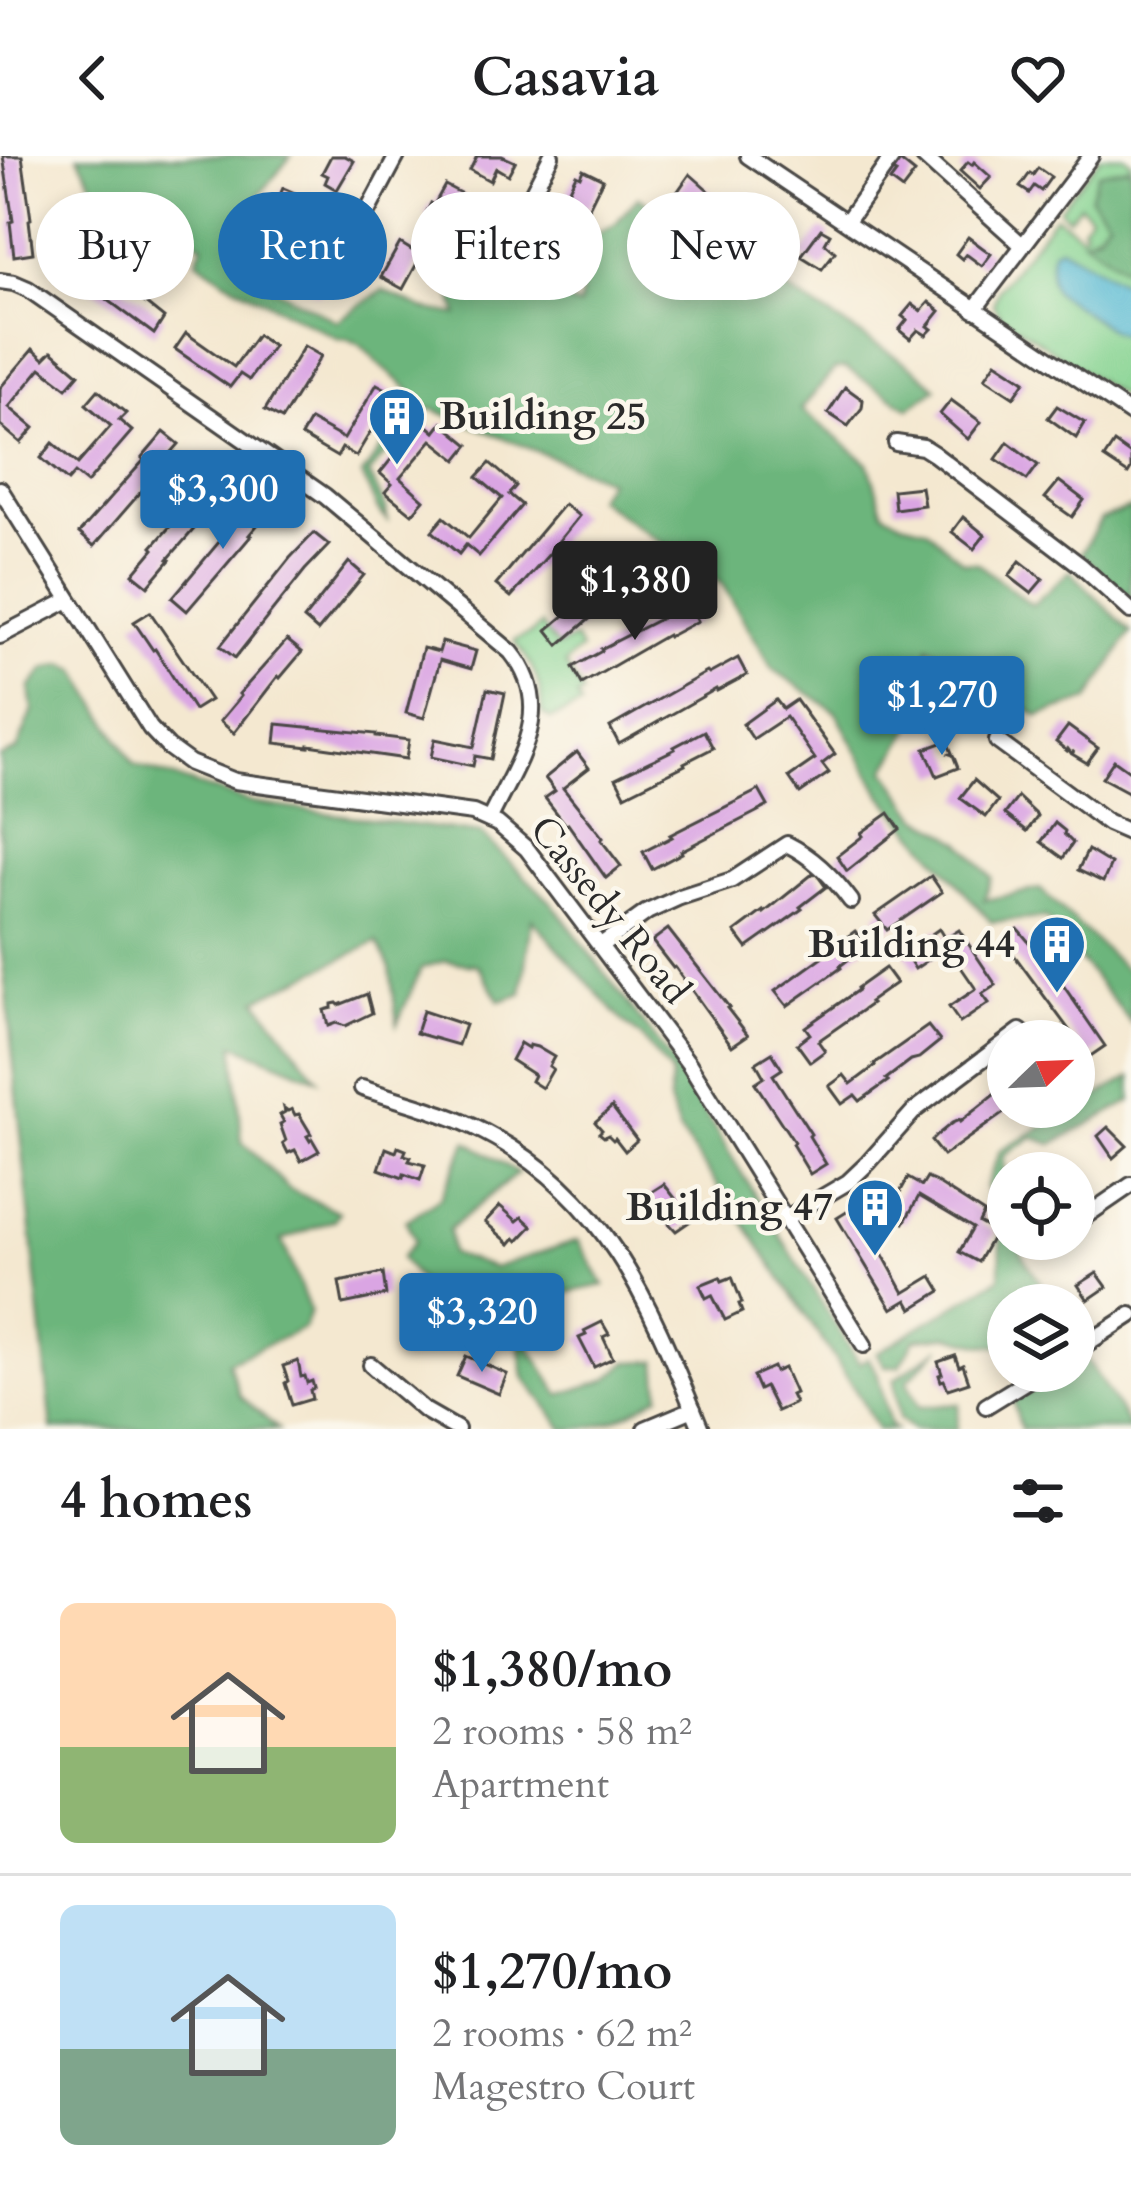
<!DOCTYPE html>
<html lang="en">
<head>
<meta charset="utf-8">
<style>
	:root { --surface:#fff; --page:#f2f2f2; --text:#202124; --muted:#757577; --line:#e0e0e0; --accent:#1f6fb2 }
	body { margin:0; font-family:Cardo,serif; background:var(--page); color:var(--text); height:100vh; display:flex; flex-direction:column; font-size:45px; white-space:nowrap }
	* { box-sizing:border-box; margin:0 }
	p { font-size:39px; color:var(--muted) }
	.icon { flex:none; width:66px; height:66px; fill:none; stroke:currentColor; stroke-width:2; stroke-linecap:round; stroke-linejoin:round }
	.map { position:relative; height:1273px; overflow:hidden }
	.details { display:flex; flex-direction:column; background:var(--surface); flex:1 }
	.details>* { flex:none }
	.guide { position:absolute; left:36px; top:36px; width:1059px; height:108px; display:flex; gap:24px }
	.needle { width:78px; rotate:67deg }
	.fabs { position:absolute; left:987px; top:864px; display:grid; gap:24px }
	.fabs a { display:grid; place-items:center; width:108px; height:108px; border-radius:50%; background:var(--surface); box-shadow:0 6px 18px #0003; font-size:60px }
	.price { position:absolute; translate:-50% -102px; padding:0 27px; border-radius:12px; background:var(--accent); color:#fff; font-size:39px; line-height:78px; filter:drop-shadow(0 3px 6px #0008) }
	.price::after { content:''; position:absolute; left:50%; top:72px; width:36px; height:27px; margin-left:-18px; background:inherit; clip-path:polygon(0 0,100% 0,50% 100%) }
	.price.selected { background:#222; color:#fff }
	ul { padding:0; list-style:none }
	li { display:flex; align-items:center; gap:36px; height:300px; padding:0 60px }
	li+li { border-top:3px solid var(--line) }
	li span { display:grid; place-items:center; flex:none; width:336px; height:240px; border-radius:18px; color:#555 }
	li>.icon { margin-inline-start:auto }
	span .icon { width:144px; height:144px; fill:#fffc; stroke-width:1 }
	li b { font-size:51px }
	h2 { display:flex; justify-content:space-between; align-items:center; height:144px; padding:0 60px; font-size:51px }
	.tag { padding:0 42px; border-radius:54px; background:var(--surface); box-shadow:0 6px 18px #0003; font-size:42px; line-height:108px }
	.tag.selected { background:var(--accent); color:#fff }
	header { display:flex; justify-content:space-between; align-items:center; height:156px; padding:0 60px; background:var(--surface); font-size:54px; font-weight:700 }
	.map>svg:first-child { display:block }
	.green { fill:#85d391; stroke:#587f5e; stroke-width:3 }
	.forest { fill:#6cb57b; stroke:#4c7053; stroke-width:3 }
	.water { fill:#55b9d3; stroke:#40727f; stroke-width:3 }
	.building { fill:#daa5e3 }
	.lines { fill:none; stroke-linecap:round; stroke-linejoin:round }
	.minor-casing { stroke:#494744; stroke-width:20 }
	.minor { stroke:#fff; stroke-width:14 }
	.labels { text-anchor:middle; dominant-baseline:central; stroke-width:9; stroke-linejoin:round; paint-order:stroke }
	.poi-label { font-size:39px; font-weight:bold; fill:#2b2b2b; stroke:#fbf7ec; text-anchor:end }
	.street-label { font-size:39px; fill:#2b2b2b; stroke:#fbf7ec }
</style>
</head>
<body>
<header><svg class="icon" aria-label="back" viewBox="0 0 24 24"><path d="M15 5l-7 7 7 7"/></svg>Casavia<svg class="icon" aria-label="heart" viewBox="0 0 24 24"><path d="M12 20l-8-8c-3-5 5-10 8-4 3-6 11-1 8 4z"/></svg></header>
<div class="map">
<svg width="1131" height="1273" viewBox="0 0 1131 1273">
	<rect width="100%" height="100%" fill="#fbf7ec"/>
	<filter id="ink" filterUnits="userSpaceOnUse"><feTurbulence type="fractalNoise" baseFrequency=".00833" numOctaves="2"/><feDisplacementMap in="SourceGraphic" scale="24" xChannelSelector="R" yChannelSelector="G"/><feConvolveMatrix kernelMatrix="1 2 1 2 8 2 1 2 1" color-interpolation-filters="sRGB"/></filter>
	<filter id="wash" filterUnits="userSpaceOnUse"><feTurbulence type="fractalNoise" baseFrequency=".004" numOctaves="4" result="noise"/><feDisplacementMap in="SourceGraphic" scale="48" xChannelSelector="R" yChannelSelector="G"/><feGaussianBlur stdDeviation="2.7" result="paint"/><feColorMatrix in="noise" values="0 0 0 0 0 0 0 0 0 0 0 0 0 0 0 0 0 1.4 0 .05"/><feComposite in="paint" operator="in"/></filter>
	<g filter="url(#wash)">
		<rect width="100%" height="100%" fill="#f4e8d0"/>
		<!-- green -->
		<g class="green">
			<path d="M 1101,0 L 1124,0 L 1131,5 L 1131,14 L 1127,11 C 1118,38 1113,72 1084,83 L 1131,116 L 1131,247 L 1001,160 L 993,148 L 998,133 L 1055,60 L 1081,79 L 1085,74 L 1082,71 L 1090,59 L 1080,49 L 1068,62 L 1059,53 Z"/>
			<path d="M 541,469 L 557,491 L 574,483 L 581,493 L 565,508 L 583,538 L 577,541 L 581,550 L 551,563 L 542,558 C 542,530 534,508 515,487 L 515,484 L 532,477 Z"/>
		</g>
		<!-- forest -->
		<g class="forest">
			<path d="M 78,0 L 291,0 L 245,57 L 272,131 L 337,165 L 383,134 L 423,153 L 458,159 C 451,132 440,121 464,98 L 579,150 L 587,113 L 589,82 L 616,67 L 638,41 L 914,212 L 937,232 L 909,252 L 845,212 L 834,214 L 801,253 L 868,307 L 884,356 L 902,366 L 926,372 L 963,406 L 977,407 L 1032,449 L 1070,415 L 1131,476 L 1089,544 L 1039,560 L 929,491 L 910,574 L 886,614 L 918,660 L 961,686 L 992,722 L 984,744 L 1040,733 L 1126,814 L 1131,814 L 1131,867 L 1046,762 L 991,766 L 881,638 L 835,555 L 773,513 L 722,428 L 596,342 L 608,324 L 432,253 L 422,253 L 369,318 L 386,352 L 387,364 L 378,354 L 362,319 L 417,241 C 405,229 392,219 379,208 C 366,195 359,182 339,183 L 225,124 L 197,104 L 203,89 L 160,64 L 149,71 L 97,36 Z"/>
			<polygon points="1128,11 1131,14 1131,116 1083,83 1098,78 1108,63 1090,41 1098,17"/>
			<polygon points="1131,352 1131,443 1081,398 1101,363"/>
			<polygon points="63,508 77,514 134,609 252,647 481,678 552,747 678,914 859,1207 868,1202 877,1216 890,1269 895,1273 877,1273 861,1243 747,1071 679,975 669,946 671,918 641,881 622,865 532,763 522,838 500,845 478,809 445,805 421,812 397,868 390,812 377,786 257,843 318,923 234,888 242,986 289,1033 339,1056 334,1064 282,1084 310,1155 304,1172 228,1206 240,1240 278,1273 52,1273 0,778 0,601 17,594 33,554 30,532 45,513"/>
			<polygon points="1131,921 1131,945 1052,988 1033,981 1004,1000 1004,1068 1008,1075 1008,1083 1013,1083 1054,1149 1008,1149 1008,1191 984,1189 949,1180 915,1183 900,1210 885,1210 877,1197 1000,1122 1001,1080 986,1030 1000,995"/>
			<polygon points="467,985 518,1017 449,1073 451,1098 494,1112 578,1084 604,1129 510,1149 473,1133 441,1152 401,1102 415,1085 406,1065 440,1042"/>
			<path d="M 517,1171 L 560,1239 L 608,1223 L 627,1206 L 657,1205 L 660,1239 C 625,1260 606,1273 564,1273 L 524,1221 Z"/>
			<polygon points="941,1191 907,1225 919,1251 959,1248 957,1273 913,1273 899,1263 894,1224"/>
			<polygon points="1086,1202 1131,1273 1021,1273 1013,1245 1064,1215 1074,1215 1074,1209"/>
		</g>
		<!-- water -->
		<path class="water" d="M 1060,91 L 1131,131 L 1131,183 L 1111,174 L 1055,136 C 1048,125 1049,105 1053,94 Z"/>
		<g id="blocks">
			<!-- building -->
			<g class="building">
				<polygon points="3,0 22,0 31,63 29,64 33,97 14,100 10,66 13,65"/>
				<polygon points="331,0 345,0 354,5 337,34 325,27 328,20 322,17"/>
				<polygon points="477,0 502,0 515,6 508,19 496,12 490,25 470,14"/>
				<polygon points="900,5 915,17 902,34 890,25 896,17 892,15"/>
				<polygon points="968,6 972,9 974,6 991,21 980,33 960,15"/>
				<polygon points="1038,12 1051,21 1041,35 1034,30 1029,37 1020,31 1030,17 1033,19"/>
				<polygon points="583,13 603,23 588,53 565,41 576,18 580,20"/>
				<polygon points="690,18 725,49 716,62 678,35"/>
				<polygon points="445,29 464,39 460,46 463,47 459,54 456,53 449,71 425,59 431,47 434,49"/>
				<polygon points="283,32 302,40 290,74 269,65"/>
				<polygon points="821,73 830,78 825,87 835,96 822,113 801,100"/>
				<polygon points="549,79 569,88 552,122 530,111 535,98 538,100"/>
				<polygon points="968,81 991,98 982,110 966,98 962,103 956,98"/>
				<polygon points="400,87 421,100 403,133 381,121"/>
				<polygon points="77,101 139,142 164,162 154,178 96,135 66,117"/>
				<polygon points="295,105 327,121 319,138 287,122"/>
				<polygon points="929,146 940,155 928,170 932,173 926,179 918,174 910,183 899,174 907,164 902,160 912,148 921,155"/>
				<polygon points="186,177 234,211 257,179 273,190 249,224 240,218 230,231 175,193"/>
				<polygon points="304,190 321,200 282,263 265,254"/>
				<polygon points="33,193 44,203 52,195 79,218 67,232 41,212 9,251 34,272 21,287 0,269 0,232"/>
				<polygon points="996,206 1025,225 1014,241 985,222"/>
				<polygon points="377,228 394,237 356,300 342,292 337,301 301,280 310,264 344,283"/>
				<polygon points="845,231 863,244 862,252 848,270 828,257"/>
				<polygon points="98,234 126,257 119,264 132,275 87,327 75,317 68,325 41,302 53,287 78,308 111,270 86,248"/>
				<polygon points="951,244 981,266 968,283 940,258"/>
				<polygon points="1057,250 1085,267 1076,282 1048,262"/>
				<polygon points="422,265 435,276 442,267 469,289 457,304 432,284 400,322 424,344 412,358 385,336 392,328 380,317"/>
				<polygon points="164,276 179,288 157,313 159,315 94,390 79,377 144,304 142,302"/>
				<polygon points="1008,286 1038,309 1027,324 996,303"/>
				<polygon points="1114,287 1131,299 1131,313 1128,318 1104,302"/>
				<polygon points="227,306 242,318 168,403 170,404 148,430 133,418 154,393 152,391"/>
				<polygon points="490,307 516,330 509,338 522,349 479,400 466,389 459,398 432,375 444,361 469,382 502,342 477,321"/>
				<polygon points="1059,325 1084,344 1072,361 1045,342"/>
				<polygon points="921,331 924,349 895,353 893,334"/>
				<polygon points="261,336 275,348 249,379 251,380 187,455 172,442"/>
				<polygon points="564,348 579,360 558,386 559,387 511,441 496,429"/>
				<polygon points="963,361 985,379 974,393 952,376"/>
				<polygon points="314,377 329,389 305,414 235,502 220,490 290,402"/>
				<polygon points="1020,405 1043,423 1031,437 1009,420"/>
				<polygon points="349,406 364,419 318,475 304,463"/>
				<polygon points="629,407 641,423 615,444 614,442 559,489 547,474 572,453 571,452"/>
				<polygon points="689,448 698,465 668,481 667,479 582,528 573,511 602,495 601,493"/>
				<polygon points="150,456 210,544 194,554 155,493 153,494 134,466"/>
				<polygon points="287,484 302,496 280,522 278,520 234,577 220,565 241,540 239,538"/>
				<polygon points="442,486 476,495 471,513 440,504 424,562 406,557 423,492 439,496"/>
				<polygon points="738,502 747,519 717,535 716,533 619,588 610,571 707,516 709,518"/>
				<polygon points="952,526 969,538 967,547 953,565 934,552"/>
				<polygon points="487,533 505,537 491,603 475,600 473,610 431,601 435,583 474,591"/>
				<polygon points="776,544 783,553 796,544 835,598 822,608 829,617 800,637 789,621 815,603 786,561 753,583 743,568"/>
				<polygon points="277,568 376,578 376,580 409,584 406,603 309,589 309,591 275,587"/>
				<polygon points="1068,570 1098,592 1087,607 1072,598 1074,595 1071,597 1068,593 1067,595 1056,586"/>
				<polygon points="704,575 713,592 684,607 685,609 625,639 616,622 675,593 674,591"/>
				<polygon points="947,585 952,597 950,598 953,599 958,612 937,620 925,593"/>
				<polygon points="577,596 589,612 563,632 603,682 601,684 621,710 606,722 568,668 566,669 545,642 555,635 545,622"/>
				<polygon points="1114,604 1131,616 1131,645 1128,636 1102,622"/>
				<polygon points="974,624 998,645 986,661 960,642"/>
				<polygon points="759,634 768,650 681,695 682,697 652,713 643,696 672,681 670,679"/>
				<polygon points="1018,641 1038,660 1027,675 1005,658"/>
				<polygon points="889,657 900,673 847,715 837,700 863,680 861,677"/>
				<polygon points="1055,667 1065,675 1064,678 1073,687 1063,702 1041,686"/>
				<polygon points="1088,694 1111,708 1103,726 1078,714"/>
				<polygon points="815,716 826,731 800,751 802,753 747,792 735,776 763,755 764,757"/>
				<polygon points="931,720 942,736 887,774 875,759"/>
				<polygon points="668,773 729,851 727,852 748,879 732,890 675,811 673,812 652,785"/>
				<polygon points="939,773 945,783 959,774 996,829 982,838 989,847 960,867 949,851 976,833 947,791 915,813 905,797"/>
				<polygon points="1018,773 1056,819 1105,890 1089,901 1003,784"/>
				<polygon points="855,775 866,790 840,810 841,812 787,850 775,835 828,797 827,796"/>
				<polygon points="885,812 896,827 869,846 871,848 818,885 825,895 810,906 797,888 810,878 805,871 858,834 857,832"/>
				<polygon points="367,838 372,857 345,870 336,867 328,870 324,854 332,852 332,848 337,847 339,849"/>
				<polygon points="423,855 465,869 458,889 416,877"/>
				<polygon points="928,870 940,885 919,902 911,904 886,923 888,925 860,945 855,939 842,948 829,930 844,919 851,928 875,910 874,908"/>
				<polygon points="520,887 528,892 529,889 537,891 554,901 549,910 553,913 542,932 531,925 534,919 511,904"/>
				<polygon points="772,897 782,913 773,919 811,978 809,980 826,1008 810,1018 792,988 794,986 755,927 764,921 756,907"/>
				<polygon points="1005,930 1008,934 1008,954 943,1000 931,985 937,979 952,967 959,964 960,966"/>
				<polygon points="612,951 637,984 625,995 615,982 613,984 608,979 604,981 599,977 602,974 595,966"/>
				<polygon points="284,952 288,955 292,953 295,959 299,958 311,978 307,980 310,985 312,983 319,995 301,1005 295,994 288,997 283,987 286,985 280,968 284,966 280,959 285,956"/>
				<polygon points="1108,971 1127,990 1113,1002 1098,980"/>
				<polygon points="398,991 406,994 404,999 411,1001 409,1005 425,1009 420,1024 404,1018 403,1022 379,1013 386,992 396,996"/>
				<polygon points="908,1022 922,1030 927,1022 934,1025 984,1057 979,1067 995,1076 978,1106 959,1096 973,1072 919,1040 904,1067 888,1058"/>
				<polygon points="664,1028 692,1064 676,1075 652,1049 655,1045 650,1037"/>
				<polygon points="500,1050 517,1065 522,1061 532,1070 518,1085 515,1082 510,1088 485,1066"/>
				<polygon points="853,1052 870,1080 872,1079 904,1137 932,1120 941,1135 912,1153 907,1144 892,1153 837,1062"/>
				<polygon points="383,1117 386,1139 343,1148 339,1126"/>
				<polygon points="1097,1117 1107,1131 1088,1144 1078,1129"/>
				<polygon points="720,1121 722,1125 732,1121 742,1147 739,1148 742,1156 725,1164 712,1139 706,1142 700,1129"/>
				<polygon points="602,1166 609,1178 603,1181 613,1202 594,1211 579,1182 586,1179 584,1175"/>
				<polygon points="466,1200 507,1218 499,1238 457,1220"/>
				<polygon points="955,1200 959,1211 963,1209 969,1226 948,1233 944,1224 941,1225 939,1219 942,1218 938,1206"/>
				<polygon points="298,1205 301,1221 305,1220 307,1227 312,1225 314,1232 310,1234 312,1243 292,1249 285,1227 288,1225 283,1210"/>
				<polygon points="773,1211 775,1216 784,1212 795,1237 791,1239 795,1247 777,1255 765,1231 759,1234 753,1220"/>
			</g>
		</g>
	</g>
	<g filter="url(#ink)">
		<use href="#blocks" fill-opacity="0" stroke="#494744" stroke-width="3"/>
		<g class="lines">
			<!-- minor casing -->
			<g class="minor-casing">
				<g id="minor">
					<polyline points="748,0 1131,258"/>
					<polyline points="923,0 1022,89"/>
					<polyline points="847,65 893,0"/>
					<polyline points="342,78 364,62 397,0"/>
					<polyline points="492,85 518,64 551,0"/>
					<path d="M 0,125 L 14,127 L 28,133 L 325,340 L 511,496 C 558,554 516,607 489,664"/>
					<polyline points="974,154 1091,0"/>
					<polyline points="896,287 923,291 934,298 1080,409 1131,455"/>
					<polyline points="0,333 150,572 168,591 190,607 235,625 473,657 498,668 527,693 689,908 864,1189"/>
					<polyline points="0,480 69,444"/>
					<polyline points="997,585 1108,667 1131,677"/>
					<path d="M 601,789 L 647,756 L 680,741 L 732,724 L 787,688 C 813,701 834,722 851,745"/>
					<path d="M 362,932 C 403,946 446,956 484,976 C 609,1040 651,1151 701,1273"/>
					<polyline points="785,1063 848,1026 868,1007 915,954 1020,875 1032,885"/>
					<polyline points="1074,1068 1131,1029"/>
					<polyline points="1032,1093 1050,1083"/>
					<polyline points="1074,1196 1131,1159"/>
					<polyline points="371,1209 424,1254 457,1273"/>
					<polyline points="986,1250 1043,1215"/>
					<polyline points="645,1273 693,1253"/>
				</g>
			</g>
			<!-- minor -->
			<use href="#minor" class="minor"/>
		</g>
	</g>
	<!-- icons -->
	<defs>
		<g id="building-pin" transform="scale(3)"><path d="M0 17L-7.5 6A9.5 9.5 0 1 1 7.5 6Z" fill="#1f6fb2" stroke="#fbf7ec"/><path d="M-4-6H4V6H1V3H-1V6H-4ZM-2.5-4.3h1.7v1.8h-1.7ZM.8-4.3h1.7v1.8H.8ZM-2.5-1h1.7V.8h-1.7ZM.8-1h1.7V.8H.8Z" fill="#fff"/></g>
	</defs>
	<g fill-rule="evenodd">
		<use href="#building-pin" x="397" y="260"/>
		<use href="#building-pin" x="1057" y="788"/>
		<use href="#building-pin" x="875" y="1051"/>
	</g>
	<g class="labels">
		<!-- poi labels -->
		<g class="poi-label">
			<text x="439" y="260" text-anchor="start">Building 25</text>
			<text x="1015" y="788">Building 44</text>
			<text x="833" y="1051">Building 47</text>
		</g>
		<!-- street labels -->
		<g class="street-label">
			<text transform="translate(610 754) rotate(51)">Cassedy Road</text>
		</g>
	</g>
</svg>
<div class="fabs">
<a><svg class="needle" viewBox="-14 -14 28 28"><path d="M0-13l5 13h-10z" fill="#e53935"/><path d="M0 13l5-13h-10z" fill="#757577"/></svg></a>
<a><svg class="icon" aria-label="locate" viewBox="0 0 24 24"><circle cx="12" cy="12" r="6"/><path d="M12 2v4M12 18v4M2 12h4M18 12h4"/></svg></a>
<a><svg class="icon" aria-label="layers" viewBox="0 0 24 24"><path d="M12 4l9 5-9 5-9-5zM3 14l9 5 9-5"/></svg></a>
</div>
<b class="price" style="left:223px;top:396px">$3,300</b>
<b class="price selected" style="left:635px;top:487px">$1,380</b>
<b class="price" style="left:942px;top:602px">$1,270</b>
<b class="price" style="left:482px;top:1219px">$3,320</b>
<div class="guide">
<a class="tag">Buy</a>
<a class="tag selected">Rent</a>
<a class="tag">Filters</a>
<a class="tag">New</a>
</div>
</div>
<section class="details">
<h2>4 homes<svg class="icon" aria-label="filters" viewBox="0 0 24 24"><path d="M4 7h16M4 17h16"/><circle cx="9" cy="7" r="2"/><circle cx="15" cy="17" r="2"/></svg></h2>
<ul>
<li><span style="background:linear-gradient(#ffd9b3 60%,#8fb573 0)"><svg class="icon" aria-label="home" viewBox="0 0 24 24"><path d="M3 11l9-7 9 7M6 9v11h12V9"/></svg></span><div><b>$1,380/mo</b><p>2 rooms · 58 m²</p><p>Apartment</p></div></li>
<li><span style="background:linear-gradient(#bfe0f5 60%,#7fa58c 0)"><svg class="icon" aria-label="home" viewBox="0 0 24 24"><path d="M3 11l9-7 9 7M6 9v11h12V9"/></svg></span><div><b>$1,270/mo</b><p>2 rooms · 62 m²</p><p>Magestro Court</p></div></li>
</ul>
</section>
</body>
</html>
